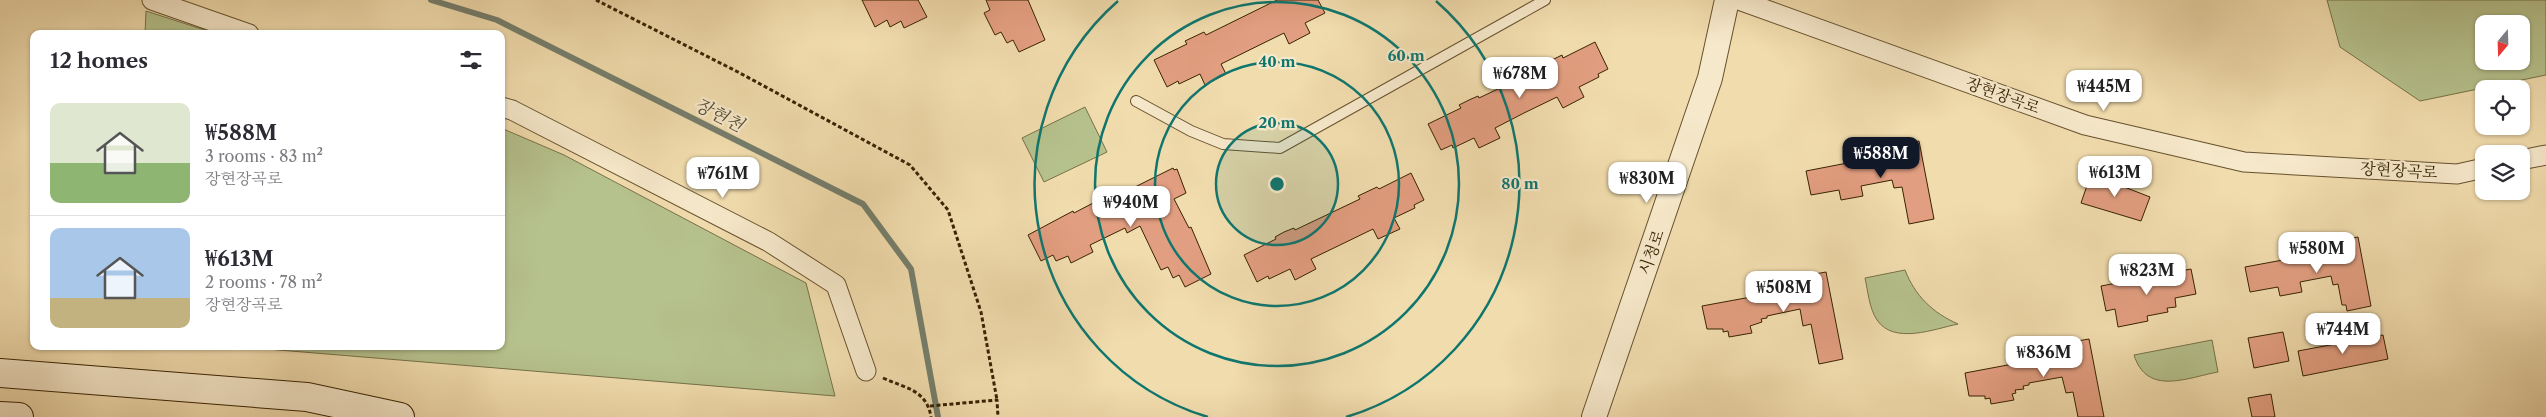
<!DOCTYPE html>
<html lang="en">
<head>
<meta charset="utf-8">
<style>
	:root { --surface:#fff; --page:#f7f7f7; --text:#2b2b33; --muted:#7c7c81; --line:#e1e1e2; --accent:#111827 }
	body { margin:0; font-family:"Libre Caslon Text","Noto Serif KR",serif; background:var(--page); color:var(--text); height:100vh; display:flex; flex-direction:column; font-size:19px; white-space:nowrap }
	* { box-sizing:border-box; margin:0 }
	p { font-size:16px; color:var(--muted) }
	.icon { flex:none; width:28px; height:28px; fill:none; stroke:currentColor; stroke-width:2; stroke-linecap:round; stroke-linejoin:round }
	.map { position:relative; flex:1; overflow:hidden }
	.drawer { position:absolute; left:30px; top:30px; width:475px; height:320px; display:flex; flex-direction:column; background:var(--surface); border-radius:10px; box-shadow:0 1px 4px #0004 }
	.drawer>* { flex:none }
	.needle { width:32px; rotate:199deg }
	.controls { position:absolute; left:2475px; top:15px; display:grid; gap:10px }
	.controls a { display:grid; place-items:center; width:55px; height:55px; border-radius:10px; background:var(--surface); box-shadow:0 1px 4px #0004; font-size:25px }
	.price { position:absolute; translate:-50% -42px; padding:0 11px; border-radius:10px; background:#fff; color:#222; font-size:16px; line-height:32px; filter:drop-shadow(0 1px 2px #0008) }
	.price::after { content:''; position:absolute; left:50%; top:30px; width:15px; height:11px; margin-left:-8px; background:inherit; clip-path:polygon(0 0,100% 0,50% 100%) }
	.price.current { background:var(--accent); color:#fff }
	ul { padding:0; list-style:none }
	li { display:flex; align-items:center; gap:15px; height:125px; padding:0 20px }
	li+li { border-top:1px solid var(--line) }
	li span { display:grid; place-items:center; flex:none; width:140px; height:100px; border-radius:10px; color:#555 }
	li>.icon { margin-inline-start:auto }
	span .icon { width:60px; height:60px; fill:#fffc; stroke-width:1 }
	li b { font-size:21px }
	h2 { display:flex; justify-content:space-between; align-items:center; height:60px; padding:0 20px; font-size:21px }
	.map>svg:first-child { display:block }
	.green { fill:#b6c28d; stroke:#777248; fill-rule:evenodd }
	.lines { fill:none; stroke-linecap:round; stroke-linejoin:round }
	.stream { stroke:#757e6c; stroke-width:6 }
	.building { fill:#e29e80; stroke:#382302 }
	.service-casing { stroke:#66512d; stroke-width:12 }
	.minor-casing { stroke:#66512d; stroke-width:21 }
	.tertiary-casing { stroke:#66512d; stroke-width:26 }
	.secondary-casing { stroke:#382302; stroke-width:30 }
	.path { stroke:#382302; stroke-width:3; stroke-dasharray:4 2.5; stroke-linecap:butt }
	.service { stroke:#f6e8ca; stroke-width:10 }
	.minor { stroke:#f6e8ca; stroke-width:19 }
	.tertiary { stroke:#f6e8ca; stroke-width:24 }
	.secondary { stroke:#f6e8ca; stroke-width:28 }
	.ring { fill:none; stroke:#0f766e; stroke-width:2.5 }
	.labels { text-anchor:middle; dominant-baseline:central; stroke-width:4.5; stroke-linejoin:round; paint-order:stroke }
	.street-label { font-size:16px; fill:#382302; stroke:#f6e8ca }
	.water-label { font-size:18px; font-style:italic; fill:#565037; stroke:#f6e8ca }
	.centre { fill:#0f766e; stroke:#f6e8ca; stroke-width:2.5 }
	.ring-label { font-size:15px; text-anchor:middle; font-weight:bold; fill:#0f766e; stroke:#f6e8ca; stroke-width:4.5; stroke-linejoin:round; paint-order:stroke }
</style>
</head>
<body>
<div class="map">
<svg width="2546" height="417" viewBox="0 0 2546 417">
	<rect width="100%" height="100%" fill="#f1dcad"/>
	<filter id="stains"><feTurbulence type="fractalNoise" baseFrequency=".004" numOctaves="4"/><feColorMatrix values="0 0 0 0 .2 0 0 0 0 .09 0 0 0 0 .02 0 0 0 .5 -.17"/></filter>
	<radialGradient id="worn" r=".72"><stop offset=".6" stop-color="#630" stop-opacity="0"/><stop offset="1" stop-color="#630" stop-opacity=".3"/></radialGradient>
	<!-- green -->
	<g class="green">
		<path d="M 2327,0 L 2546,0 L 2546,75 L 2420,101 L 2340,47 ZM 2484,24 L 2521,24 L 2521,61 L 2484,61 Z"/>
		<polygon points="146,11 217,34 145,34"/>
		<polygon points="1085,107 1107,152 1044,182 1022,138"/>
		<polygon points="501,128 564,155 806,283 835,396 230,346 501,346"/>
		<path d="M 1905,270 C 1915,296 1933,313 1958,324 C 1934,329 1894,345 1877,320 C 1869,308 1868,291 1865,278 Z"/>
		<path d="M 2212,340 L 2218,372 C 2186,378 2147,396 2134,355 Z"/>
	</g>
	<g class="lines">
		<!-- stream -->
		<polyline class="stream" points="431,0 497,20 863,204 911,269 938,417"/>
	</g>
	<!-- building -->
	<g class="building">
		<polygon points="862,0 918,0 927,17 904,28 901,21 890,27 887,20 875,27"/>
		<polygon points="986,0 1028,0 1045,40 1019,52 1013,40 1007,43 1001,32 995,35 984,13 990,10"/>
		<polygon points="1277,0 1318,0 1325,13 1305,23 1310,33 1289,44 1284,33 1221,64 1226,74 1205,85 1200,74 1179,84 1178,81 1167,87 1154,60 1187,44 1185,41 1204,32 1206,35"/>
		<polygon points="1595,42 1608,69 1598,74 1599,77 1579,87 1584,97 1563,108 1557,97 1524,113 1495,128 1500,138 1479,148 1474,138 1453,148 1452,145 1441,150 1428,124 1461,108 1459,105 1469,100 1478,96 1479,98 1544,67 1543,64 1552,60 1562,55 1563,58"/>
		<polygon points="1919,141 1934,219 1909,224 1902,187 1894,188 1892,180 1861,186 1863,196 1841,200 1839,190 1811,195 1806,171 1894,154 1893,151 1897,150 1896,145"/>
		<polygon points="1173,168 1174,170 1177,169 1186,193 1174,199 1189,228 1191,227 1211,274 1185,287 1179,275 1173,278 1168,267 1161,270 1140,226 1127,233 1125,228 1090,245 1093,252 1071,263 1068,256 1056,261 1053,255 1041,261 1028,235 1073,211 1074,213 1097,201 1099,205"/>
		<polygon points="1411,173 1424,200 1414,205 1415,208 1394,218 1400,229 1378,239 1373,229 1338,246 1311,259 1316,269 1295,280 1290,269 1269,279 1268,276 1257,282 1244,255 1276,239 1275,237 1284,232 1294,228 1295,230 1360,199 1358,196 1377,187 1379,189"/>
		<polygon points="2091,174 2150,197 2141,221 2081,203"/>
		<polygon points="2358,237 2371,306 2347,311 2346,305 2342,305 2338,284 2333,285 2331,276 2300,282 2302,292 2280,296 2278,287 2250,292 2245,267 2337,250 2335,241"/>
		<polygon points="2191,269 2196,294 2175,298 2176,307 2167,308 2168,312 2147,316 2148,321 2118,327 2115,309 2106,311 2101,286"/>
		<polygon points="1826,272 1843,359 1819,364 1811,324 1803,326 1800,309 1767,316 1767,318 1761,319 1762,322 1750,326 1752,333 1729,337 1728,331 1723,332 1723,329 1707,329 1702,306 1751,297 1751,293 1805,282 1804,276"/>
		<polygon points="2283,332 2289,361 2254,368 2248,338"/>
		<polygon points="2383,335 2388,359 2303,376 2298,351"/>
		<polygon points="2089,339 2104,417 2078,417 2073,392 2066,393 2062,377 2029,383 2029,385 2023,386 2024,389 2015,390 2016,393 2012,394 2014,400 1991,404 1990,398 1985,399 1985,396 1969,396 1965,373 2013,364 2013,360 2067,350 2066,343"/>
		<polygon points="2271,394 2275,417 2252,417 2248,398"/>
	</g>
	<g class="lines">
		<!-- service casing -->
		<g class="service-casing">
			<polyline id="service" points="1136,101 1191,131 1223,144 1280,148 1545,0"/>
		</g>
		<!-- minor casing -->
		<g class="minor-casing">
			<g id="minor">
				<polyline points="152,0 249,34"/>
				<polyline points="1739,0 2085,125 2244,162 2457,174 2484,168"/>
				<polyline points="501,107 512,110 769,242 836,285 866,371"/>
				<polyline points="2521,160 2546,155"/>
			</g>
		</g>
		<!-- tertiary casing -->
		<g class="tertiary-casing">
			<polyline id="tertiary" points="1594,417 1710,78 1727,0"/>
		</g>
		<!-- secondary casing -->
		<g class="secondary-casing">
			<g id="secondary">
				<polyline points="0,373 307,397 400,417"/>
				<polyline points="0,416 19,417"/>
			</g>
		</g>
		<!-- path -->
		<g class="path">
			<polyline points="596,0 738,72 910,165 948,210 981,312 997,400"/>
			<path d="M 883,378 C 905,388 927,390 931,417"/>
			<polyline points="930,406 997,400 998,417"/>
		</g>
		<!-- service -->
		<use href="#service" class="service"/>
		<!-- minor -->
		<use href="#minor" class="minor"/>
		<!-- tertiary -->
		<use href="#tertiary" class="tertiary"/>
		<!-- secondary -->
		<use href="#secondary" class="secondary"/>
	</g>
	<!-- distance rings -->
	<circle cx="1277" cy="184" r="61" fill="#0f766e" fill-opacity=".12"/>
	<g class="ring">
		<circle cx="1277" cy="184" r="61"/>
		<circle cx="1277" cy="184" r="122"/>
		<circle cx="1277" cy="184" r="182"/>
		<path d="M1208 417A243 243 0 0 1 1118 1M1436 1A243 243 0 0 1 1346 417"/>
	</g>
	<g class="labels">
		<!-- street labels -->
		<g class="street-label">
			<text transform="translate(2003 95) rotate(20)">장현장곡로</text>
			<text transform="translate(2399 170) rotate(3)">장현장곡로</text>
			<text transform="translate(1651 252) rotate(-71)">시청로</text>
		</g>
		<!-- water labels -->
		<g class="water-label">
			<text transform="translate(719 115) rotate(27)">장현천</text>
		</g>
	</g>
	<circle cx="1277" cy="184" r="8" class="centre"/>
	<g class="ring-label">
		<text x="1406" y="61">60 m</text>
		<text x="1277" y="67">40 m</text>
		<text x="1277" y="128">20 m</text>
		<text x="1520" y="189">80 m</text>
	</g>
	<rect width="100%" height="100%" filter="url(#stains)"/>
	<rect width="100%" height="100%" fill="url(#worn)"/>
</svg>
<div class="controls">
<a><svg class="needle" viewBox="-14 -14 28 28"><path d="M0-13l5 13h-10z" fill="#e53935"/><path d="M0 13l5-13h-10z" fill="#7c7c81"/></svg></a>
<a><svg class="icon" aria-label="locate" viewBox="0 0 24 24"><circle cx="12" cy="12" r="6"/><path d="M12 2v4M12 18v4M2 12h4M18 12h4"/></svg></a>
<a><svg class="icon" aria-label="layers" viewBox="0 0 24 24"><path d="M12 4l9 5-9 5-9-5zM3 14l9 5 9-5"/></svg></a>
</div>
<b class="price" style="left:1520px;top:99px">₩678M</b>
<b class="price" style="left:2104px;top:112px">₩445M</b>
<b class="price current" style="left:1881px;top:179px">₩588M</b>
<b class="price" style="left:2115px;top:198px">₩613M</b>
<b class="price" style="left:723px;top:199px">₩761M</b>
<b class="price" style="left:1647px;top:204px">₩830M</b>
<b class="price" style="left:1131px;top:228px">₩940M</b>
<b class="price" style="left:2317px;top:274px">₩580M</b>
<b class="price" style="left:2147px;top:296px">₩823M</b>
<b class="price" style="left:1784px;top:313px">₩508M</b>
<b class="price" style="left:2343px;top:355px">₩744M</b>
<b class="price" style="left:2044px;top:378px">₩836M</b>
<section class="drawer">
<h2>12 homes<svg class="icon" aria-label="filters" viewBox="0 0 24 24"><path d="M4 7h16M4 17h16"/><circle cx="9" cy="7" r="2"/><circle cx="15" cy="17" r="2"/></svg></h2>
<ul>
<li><span style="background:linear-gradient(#dfe7d0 60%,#8fb573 0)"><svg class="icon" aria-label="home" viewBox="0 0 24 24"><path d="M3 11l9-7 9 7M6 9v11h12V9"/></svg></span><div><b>₩588M</b><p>3 rooms · 83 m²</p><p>장현장곡로</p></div></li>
<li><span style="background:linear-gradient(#a9c7e8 70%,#c2b280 0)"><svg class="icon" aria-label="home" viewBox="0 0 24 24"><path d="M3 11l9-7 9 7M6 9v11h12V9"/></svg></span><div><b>₩613M</b><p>2 rooms · 78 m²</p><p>장현장곡로</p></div></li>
</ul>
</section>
</div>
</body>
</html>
